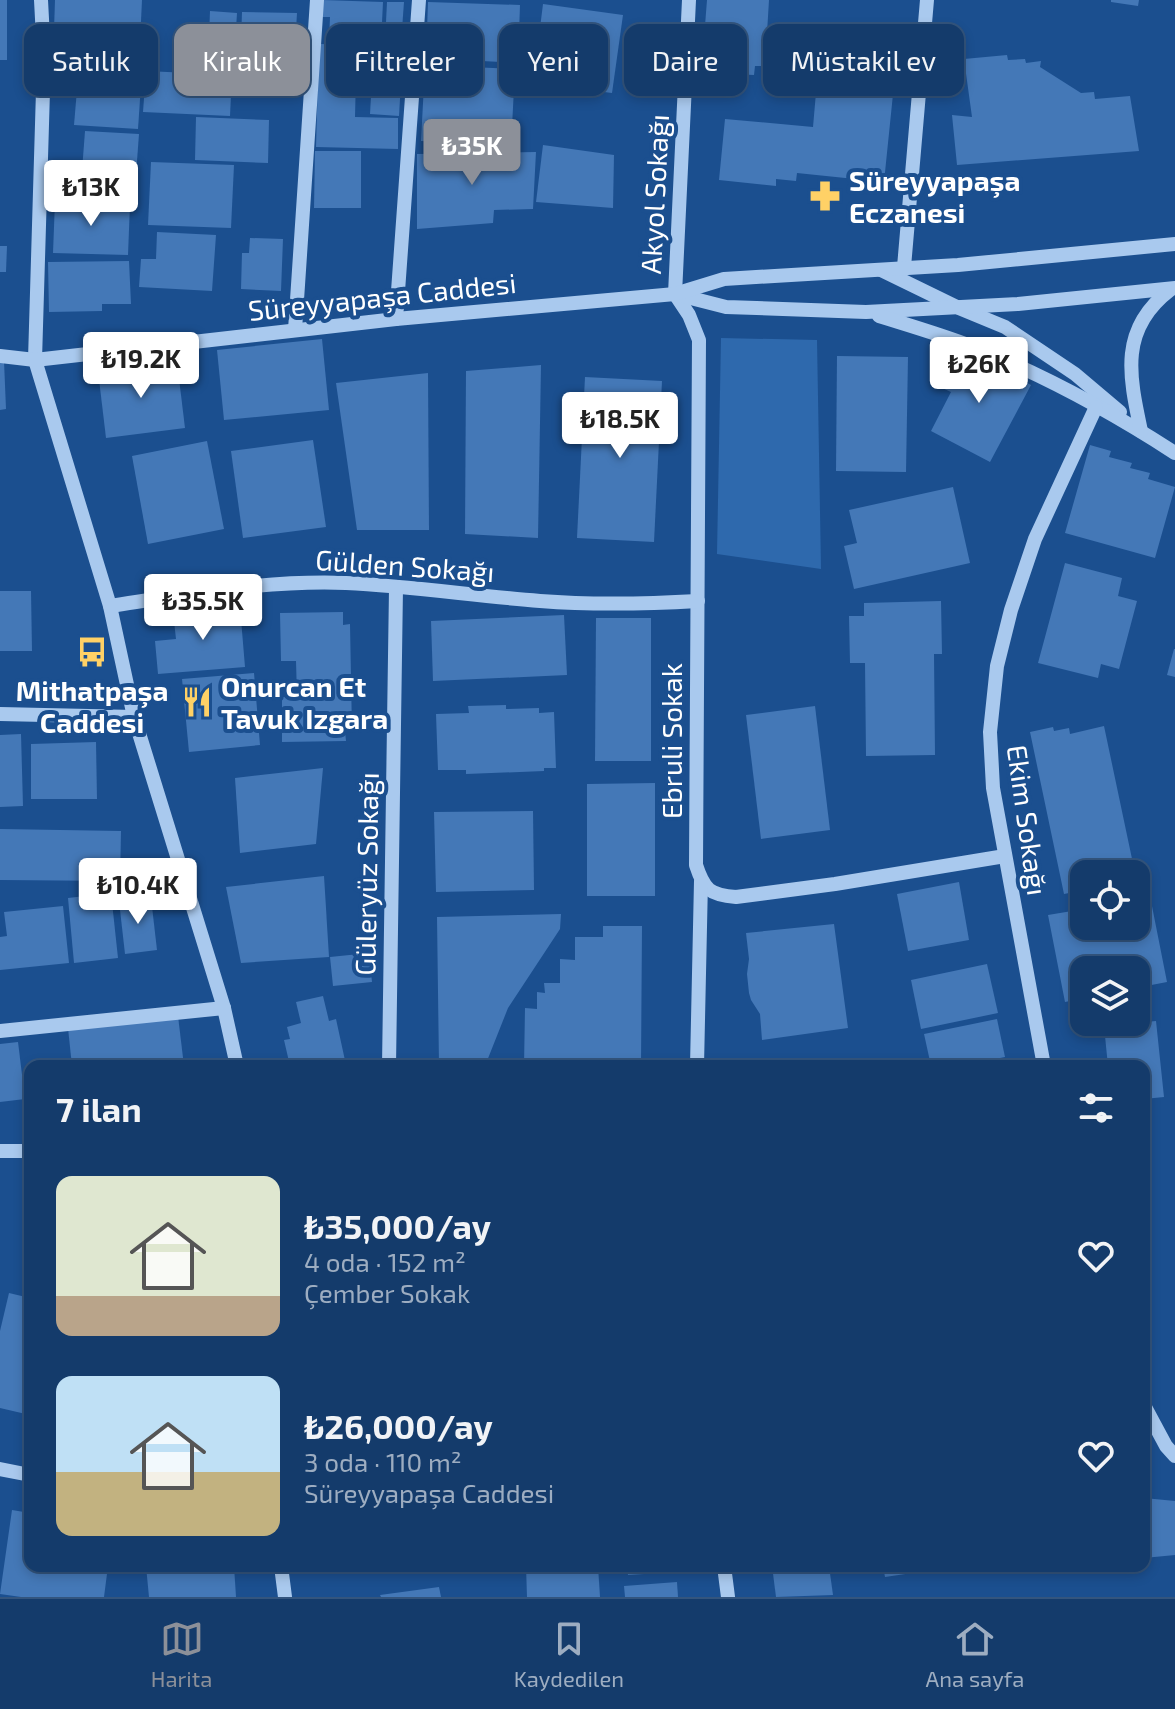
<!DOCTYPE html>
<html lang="tr">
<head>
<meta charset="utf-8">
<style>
	:root { --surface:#143b6b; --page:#214673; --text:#f1f3f6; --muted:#9dadc1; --line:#33557e; --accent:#8c9099 }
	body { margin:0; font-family:"Exo 2",sans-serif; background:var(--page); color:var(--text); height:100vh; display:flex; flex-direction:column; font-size:30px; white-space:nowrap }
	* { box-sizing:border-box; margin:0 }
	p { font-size:26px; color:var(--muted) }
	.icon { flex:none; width:44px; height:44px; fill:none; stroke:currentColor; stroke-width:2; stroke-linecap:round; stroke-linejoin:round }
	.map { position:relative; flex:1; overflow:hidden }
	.sheet { position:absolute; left:24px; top:1060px; width:1126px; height:512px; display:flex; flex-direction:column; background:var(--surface); border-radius:16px; box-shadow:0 4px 12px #0003,0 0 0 2px var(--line) }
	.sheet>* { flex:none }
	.guide { position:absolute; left:24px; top:24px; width:1128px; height:72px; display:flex; gap:16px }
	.buttons { position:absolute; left:1070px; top:860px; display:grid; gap:16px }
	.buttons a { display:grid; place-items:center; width:80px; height:80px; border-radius:16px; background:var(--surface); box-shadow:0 4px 12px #0003,0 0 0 2px var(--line); font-size:40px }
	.price { position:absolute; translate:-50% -68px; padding:0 18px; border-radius:8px; background:#fff; color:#222; font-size:26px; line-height:52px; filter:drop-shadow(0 2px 4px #0008) }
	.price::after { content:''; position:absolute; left:50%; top:48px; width:24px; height:18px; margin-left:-12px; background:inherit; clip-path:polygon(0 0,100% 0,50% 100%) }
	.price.selected { background:var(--accent); color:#fff }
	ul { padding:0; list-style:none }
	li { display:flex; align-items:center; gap:24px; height:200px; padding:0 32px }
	li span { display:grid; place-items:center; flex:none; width:224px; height:160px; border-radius:16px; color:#555 }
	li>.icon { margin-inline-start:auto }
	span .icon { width:96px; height:96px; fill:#fffc; stroke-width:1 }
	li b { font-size:34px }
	h2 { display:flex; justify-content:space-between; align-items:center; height:96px; padding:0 32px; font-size:34px }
	.chip { padding:0 28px; border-radius:16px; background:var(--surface); box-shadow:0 4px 12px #0003,0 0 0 2px var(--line); font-size:28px; line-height:72px }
	.chip.selected { background:var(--accent); color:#fff }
	.dock { display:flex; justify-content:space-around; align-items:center; height:112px; border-top:2px solid var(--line); background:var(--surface); font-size:22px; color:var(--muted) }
	.dock a { display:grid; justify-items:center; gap:4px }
	.dock .selected { color:var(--accent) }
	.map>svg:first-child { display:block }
	.green { fill:#2e69ad }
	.building { fill:#4478b7 }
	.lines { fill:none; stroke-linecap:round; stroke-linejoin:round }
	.minor { stroke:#a9c9ee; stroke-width:14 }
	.labels { text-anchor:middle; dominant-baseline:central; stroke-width:8; stroke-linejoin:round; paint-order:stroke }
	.poi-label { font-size:28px; font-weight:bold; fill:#fff; stroke:#1b4f8f; text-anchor:start }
	.street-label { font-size:28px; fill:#fff; stroke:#1b4f8f }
</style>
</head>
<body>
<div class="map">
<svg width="1175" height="1597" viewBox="0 0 1175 1597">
	<rect width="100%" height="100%" fill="#1b4f8f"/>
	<!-- green -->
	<polygon class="green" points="721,338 817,340 821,569 717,554"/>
	<!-- building -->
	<g class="building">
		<rect x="0" y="0" width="7" height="60"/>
		<polygon points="55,0 142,0 139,63 53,60"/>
		<polygon points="322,0 383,2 381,43 329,40 330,17 322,17"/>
		<polygon points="707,0 769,0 765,66 755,66 754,75 732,74 733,66 702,64"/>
		<polygon points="1111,0 1139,0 1138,6 1111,2"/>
		<polygon points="387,2 404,2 401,43 385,42"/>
		<polygon points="428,2 520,5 518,63 426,58"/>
		<polygon points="543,4 623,15 612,93 533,83"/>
		<polygon points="210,11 237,13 234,63 208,62"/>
		<polygon points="242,12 297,13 295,47 289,46 289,69 240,68"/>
		<polygon points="319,44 371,45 371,77 356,76 355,117 398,118 398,149 316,147"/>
		<polygon points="374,45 403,47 399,116 370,114"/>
		<polygon points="1007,55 1008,60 1025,59 1026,63 1041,61 1040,67 1081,93 1094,92 1095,99 1130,96 1139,151 957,165 952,115 972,117 964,59"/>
		<polygon points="819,58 896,65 884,182 797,173 796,181 776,179 776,186 719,180 725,119 813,127"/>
		<polygon points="425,65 515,69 511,146 496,145 495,151 441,148 442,142 421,141"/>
		<polygon points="79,66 142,70 138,129 74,125"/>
		<polygon points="146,71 232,75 230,116 143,112"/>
		<polygon points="196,117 269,120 268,163 195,160"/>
		<polygon points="85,131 139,134 134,201 80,197"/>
		<polygon points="543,145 614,155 613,208 536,202"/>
		<polygon points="315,151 361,151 361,208 314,208"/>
		<polygon points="536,152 533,209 494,210 493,223 417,229 417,154"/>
		<polygon points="151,162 234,165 231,228 148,225"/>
		<polygon points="55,201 130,204 128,255 53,253"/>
		<polygon points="157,232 216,235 212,291 139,287 141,259 156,259"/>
		<polygon points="250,238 283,239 281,291 241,289 242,253 249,253"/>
		<polygon points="0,246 7,246 6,272 0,272"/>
		<polygon points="129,261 131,304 102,304 102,311 49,312 48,262"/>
		<polygon points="322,339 329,410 224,420 217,350"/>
		<polygon points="961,348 1031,385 990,462 931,431 951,392 940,387"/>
		<polygon points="837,356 908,357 906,472 836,471"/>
		<polygon points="0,361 4,361 6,409 0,410"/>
		<polygon points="177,362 185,428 106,438 98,371"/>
		<polygon points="541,365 538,538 465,534 466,371"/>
		<polygon points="428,373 429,530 357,530 336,383"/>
		<polygon points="585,377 662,381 654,542 577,538"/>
		<polygon points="313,440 326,527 243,538 231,451"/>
		<polygon points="207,441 224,529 148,544 132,456"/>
		<polygon points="1090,445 1111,451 1109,457 1132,463 1130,468 1150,473 1148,479 1175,487 1155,558 1065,533"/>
		<polygon points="953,487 970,563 854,589 844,546 857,543 849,510"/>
		<polygon points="1065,563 1122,578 1118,596 1137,601 1119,669 1101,664 1098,678 1038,663"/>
		<polygon points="0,591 31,591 32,651 0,651"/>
		<polygon points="941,601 942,654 934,654 935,755 866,756 865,663 850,663 849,616 864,616 864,603"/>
		<polygon points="240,607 245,667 158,674 155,641 176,639 173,612"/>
		<polygon points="343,612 343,625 350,624 352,732 345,731 346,741 282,742 282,697 297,696 296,661 281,661 280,613"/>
		<polygon points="564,615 567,675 433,681 431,621"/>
		<polygon points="596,618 651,618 651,761 595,761"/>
		<polygon points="1174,649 1175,649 1175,677 1167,675"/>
		<polygon points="254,673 260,745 189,752 182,679"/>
		<polygon points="506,705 506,709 539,708 539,713 554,712 556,768 544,768 544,771 466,774 466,770 438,770 436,714 469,713 468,706"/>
		<polygon points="815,706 830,830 761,839 746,715"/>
		<polygon points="1104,726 1135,873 1084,874 1084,890 1064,894 1030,732 1053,727 1054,731 1069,728 1070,734"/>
		<polygon points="21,734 23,806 0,807 0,735"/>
		<polygon points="96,742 97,799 31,799 31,744"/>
		<polygon points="323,768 316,844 240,853 235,778"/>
		<polygon points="655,783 655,896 587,896 587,784"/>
		<polygon points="533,811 534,890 436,892 434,812"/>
		<polygon points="0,829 121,831 120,881 0,880"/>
		<polygon points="324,876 329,957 241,963 226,887"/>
		<polygon points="959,882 969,940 908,951 897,894"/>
		<polygon points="111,893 118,958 74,963 68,898"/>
		<polygon points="1150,896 1167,982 1136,988 1136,970 1084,970 1084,998 1065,1002 1048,915 1084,909 1084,926 1136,926 1136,899"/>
		<polygon points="151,898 157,950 125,954 119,901"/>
		<polygon points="63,906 69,963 0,970 0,937 7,936 4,912"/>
		<polygon points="561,914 560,929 508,1008 485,1066 439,1066 437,917"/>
		<polygon points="834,924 848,1028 762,1040 760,1014 751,1000 749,993 747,974 749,959 746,933"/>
		<polygon points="603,926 642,926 641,1066 524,1066 525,1008 537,1009 537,992 545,993 544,983 560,983 560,959 575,960 575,937 603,937"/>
		<polygon points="369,953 372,982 333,986 330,957"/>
		<polygon points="987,964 998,1013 921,1029 911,980"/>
		<polygon points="323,996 329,1021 336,1019 346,1065 290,1066 284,1040 290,1039 287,1027 301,1023 296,1002"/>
		<polygon points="178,1016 184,1066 72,1066 68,1028"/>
		<polygon points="997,1019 1005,1057 961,1066 931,1066 924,1034"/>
		<polygon points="1156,1021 1164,1097 1144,1099 1144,1066 1108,1066 1104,1026"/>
		<polygon points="18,1042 25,1099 0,1102 0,1044"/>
		<polygon points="9,1293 30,1298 30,1415 0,1408 0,1331"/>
		<polygon points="1144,1498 1175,1501 1175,1555 1144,1558"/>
		<polygon points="12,1510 30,1513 30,1566 108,1566 104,1597 21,1597 0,1594"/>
		<polygon points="146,1566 234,1566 236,1597 149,1597"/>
		<polygon points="526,1566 598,1566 600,1597 527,1597"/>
		<polygon points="627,1566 676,1566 676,1572 628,1575"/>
		<polygon points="772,1566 829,1566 833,1595 776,1597"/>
		<polygon points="883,1566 946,1566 946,1568 885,1577"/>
		<polygon points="677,1582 678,1597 625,1597 624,1586"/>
		<polygon points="439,1587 441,1597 381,1597 380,1595"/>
	</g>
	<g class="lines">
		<!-- minor -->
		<g class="minor">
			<polyline points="41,0 44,57 35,360 110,606 134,717 224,1008 237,1066"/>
			<polyline points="904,267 927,0"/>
			<polyline points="881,270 959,308 1005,327 1075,374 1120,412"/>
			<path d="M 675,294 L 689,315 L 699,340 L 696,865 C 704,890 710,895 736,897 L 835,884 L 1005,856"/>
			<polyline points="675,294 726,307 866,312 1018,304 1175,288"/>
			<polyline points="675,294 689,0"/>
			<path d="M 879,316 C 911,326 942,335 973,347 C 1042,374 1113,413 1175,453"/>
			<polyline points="396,319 419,0"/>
			<polyline points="295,330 317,0"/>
			<polyline points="0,356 35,360 396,319 675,294 724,279 958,265 1175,244"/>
			<path d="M 1141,431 C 1129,375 1119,329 1170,290"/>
			<path d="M 110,606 C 189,594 266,580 346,583 C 411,586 475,596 540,601 C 592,605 645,604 698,601"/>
			<polyline points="0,714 134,717"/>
			<polyline points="0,1031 224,1008"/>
			<polyline points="389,1066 396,588"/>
			<polyline points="697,1066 701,881"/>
			<polyline points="1044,1066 993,788 990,732 997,666 1011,610 1035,539 1096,407"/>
			<polyline points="0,1151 30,1151"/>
			<polyline points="1144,1405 1166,1446 1175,1456"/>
			<polyline points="0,1469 30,1475"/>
			<polyline points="281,1566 285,1597"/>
			<polyline points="724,1566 728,1597"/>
		</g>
	</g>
	<!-- icons -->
	<defs>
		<g id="pharmacy-bare" transform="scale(2.4)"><path d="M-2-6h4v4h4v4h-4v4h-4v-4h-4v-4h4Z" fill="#ffd166" stroke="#1b4f8f" stroke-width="2.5" paint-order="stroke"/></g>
		<g id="bus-bare" transform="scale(2.4)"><path d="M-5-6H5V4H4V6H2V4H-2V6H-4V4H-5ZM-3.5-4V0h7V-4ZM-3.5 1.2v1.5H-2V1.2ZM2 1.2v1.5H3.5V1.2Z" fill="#ffd166" stroke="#1b4f8f" stroke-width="2.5" paint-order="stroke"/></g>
		<g id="restaurant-bare" transform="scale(2.4)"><path d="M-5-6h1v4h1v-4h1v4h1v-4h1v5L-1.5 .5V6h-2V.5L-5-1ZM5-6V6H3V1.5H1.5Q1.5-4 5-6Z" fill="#ffd166" stroke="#1b4f8f" stroke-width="2.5" paint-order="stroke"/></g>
	</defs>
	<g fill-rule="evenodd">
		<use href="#pharmacy-bare" x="825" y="196"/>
		<use href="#bus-bare" x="92" y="652"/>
		<use href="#restaurant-bare" x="197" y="702"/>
	</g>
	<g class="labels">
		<!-- poi labels -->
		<g class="poi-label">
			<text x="849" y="180">Süreyyapaşa<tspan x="849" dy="32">Eczanesi</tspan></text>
			<text x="221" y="686">Onurcan Et<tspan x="221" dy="32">Tavuk Izgara</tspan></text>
			<text x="92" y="690" text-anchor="middle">Mi̇thatpaşa<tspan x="92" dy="32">Caddesi̇</tspan></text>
		</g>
		<!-- street labels -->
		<g class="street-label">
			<text transform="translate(654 194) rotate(-87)">Akyol Sokağı</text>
			<text transform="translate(382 296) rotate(-6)">Süreyyapaşa Caddesi</text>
			<text transform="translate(405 565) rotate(4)">Gülden Sokağı</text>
			<text transform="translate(671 741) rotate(-90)">Ebruli Sokak</text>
			<text transform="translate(1028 820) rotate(82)">Ekim Sokağı</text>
			<text transform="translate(366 874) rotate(-89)">Güleryüz Sokağı</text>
		</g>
	</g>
</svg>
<div class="buttons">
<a><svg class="icon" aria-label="locate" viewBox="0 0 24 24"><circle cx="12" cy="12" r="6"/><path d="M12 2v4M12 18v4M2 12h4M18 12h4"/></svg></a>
<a><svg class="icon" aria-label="layers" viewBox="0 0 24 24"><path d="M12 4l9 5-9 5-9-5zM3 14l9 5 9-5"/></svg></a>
</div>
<b class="price selected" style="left:472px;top:187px">₺35K</b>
<b class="price" style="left:91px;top:228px">₺13K</b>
<b class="price" style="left:141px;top:400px">₺19.2K</b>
<b class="price" style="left:979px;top:405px">₺26K</b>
<b class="price" style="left:620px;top:460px">₺18.5K</b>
<b class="price" style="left:203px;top:642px">₺35.5K</b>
<b class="price" style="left:138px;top:926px">₺10.4K</b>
<div class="guide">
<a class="chip">Satılık</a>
<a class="chip selected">Kiralık</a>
<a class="chip">Filtreler</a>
<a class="chip">Yeni</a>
<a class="chip">Daire</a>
<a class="chip">Müstakil ev</a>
</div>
<section class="sheet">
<h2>7 ilan<svg class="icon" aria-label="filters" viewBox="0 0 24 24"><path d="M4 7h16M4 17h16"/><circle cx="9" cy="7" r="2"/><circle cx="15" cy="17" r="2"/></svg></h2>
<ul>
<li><span style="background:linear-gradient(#dfe7d0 75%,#b9a48a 0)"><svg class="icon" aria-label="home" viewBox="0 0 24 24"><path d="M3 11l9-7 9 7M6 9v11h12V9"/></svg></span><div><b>₺35,000/ay</b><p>4 oda · 152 m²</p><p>Çember Sokak</p></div><svg class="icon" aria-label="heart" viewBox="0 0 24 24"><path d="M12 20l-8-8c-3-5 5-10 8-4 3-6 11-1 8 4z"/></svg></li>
<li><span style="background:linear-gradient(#bfe0f5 60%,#c2b280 0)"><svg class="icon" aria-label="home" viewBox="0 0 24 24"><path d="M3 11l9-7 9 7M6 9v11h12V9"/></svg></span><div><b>₺26,000/ay</b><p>3 oda · 110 m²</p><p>Süreyyapaşa Caddesi</p></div><svg class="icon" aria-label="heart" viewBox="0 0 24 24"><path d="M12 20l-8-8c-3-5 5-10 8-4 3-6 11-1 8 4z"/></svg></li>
</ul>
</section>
</div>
<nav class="dock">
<a class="selected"><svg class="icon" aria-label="map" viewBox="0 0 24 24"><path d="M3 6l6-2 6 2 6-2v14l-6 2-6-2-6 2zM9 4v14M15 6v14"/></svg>Harita</a>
<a><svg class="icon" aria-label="saved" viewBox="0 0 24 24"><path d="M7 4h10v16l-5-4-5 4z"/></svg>Kaydedilen</a>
<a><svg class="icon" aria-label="home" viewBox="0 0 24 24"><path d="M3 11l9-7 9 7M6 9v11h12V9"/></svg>Ana sayfa</a>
</nav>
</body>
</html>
